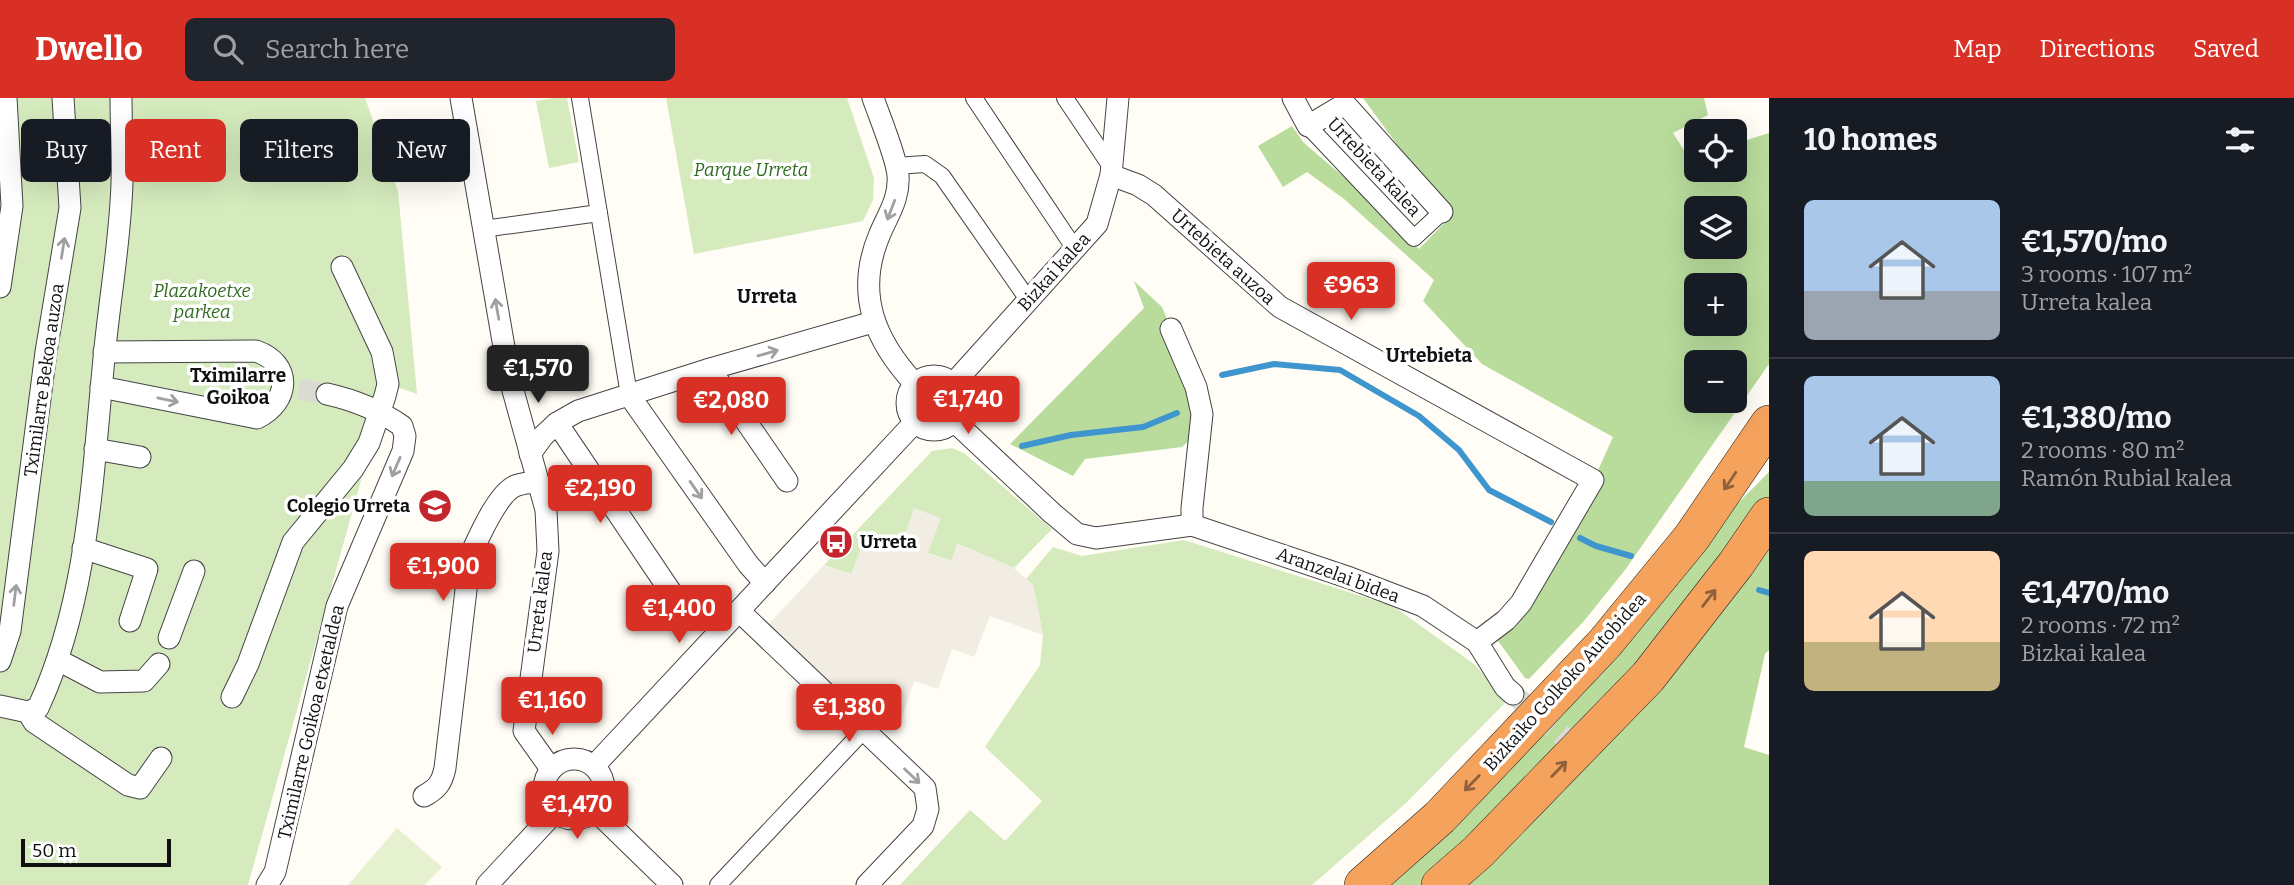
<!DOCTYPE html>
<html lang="en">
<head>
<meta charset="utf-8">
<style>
	:root { --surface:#171b24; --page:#20242c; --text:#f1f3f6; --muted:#9ea1a6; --line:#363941; --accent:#d93025 }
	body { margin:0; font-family:Bitter,serif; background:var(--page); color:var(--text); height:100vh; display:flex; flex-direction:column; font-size:26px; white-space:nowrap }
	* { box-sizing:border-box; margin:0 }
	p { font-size:23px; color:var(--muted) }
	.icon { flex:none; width:38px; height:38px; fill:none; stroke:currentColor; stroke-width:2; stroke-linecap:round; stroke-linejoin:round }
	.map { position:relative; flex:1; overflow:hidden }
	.side { display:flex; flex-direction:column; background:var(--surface); width:525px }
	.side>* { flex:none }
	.hud { position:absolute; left:21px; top:21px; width:665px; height:63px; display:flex; gap:14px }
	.tools { position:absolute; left:1684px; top:21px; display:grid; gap:14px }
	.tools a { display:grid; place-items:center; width:63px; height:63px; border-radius:10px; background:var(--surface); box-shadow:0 7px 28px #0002; font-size:35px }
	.scale { position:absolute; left:21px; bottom:18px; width:150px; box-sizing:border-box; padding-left:7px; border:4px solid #111; border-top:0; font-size:19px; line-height:24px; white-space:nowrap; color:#111; -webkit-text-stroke:5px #fff; paint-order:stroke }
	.price { position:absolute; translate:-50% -60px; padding:0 16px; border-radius:7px; background:var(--accent); color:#fff; font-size:23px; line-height:46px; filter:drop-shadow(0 2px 4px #0008) }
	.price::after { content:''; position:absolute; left:50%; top:42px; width:21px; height:16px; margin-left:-10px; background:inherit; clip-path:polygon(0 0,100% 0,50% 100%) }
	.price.selected { background:#222; color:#fff }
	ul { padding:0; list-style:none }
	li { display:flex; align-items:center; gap:21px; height:175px; padding:0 35px }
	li+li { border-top:2px solid var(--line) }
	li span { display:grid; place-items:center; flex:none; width:196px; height:140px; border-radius:10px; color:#555 }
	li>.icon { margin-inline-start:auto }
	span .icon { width:84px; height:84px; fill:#fffc; stroke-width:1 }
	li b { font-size:30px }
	h2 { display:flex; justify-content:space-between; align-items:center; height:84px; padding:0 35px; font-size:30px }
	.chip { padding:0 24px; border-radius:10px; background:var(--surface); box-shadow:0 7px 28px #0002; font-size:24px; line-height:63px }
	.chip.selected { background:var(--accent); color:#fff }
	header { display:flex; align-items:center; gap:42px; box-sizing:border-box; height:98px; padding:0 35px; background:var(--accent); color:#fff }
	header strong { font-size:33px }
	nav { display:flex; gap:38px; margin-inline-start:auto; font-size:24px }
	.search { width:490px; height:63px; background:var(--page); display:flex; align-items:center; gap:18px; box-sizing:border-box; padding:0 24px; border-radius:10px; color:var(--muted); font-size:26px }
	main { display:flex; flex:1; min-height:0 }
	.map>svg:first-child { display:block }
	.green { fill:#d5ebbd }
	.forest { fill:#b9dc9c; fill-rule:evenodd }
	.pitch { fill:#e6f2cf }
	.plaza { fill:#f1ede2 }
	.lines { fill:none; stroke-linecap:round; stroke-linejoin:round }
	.stream { stroke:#3f96cf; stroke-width:6 }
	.minor-tunnel { stroke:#dbdad3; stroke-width:21; stroke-dasharray:21 10; stroke-linecap:butt }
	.pedestrian-casing { stroke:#444; stroke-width:18 }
	.minor-casing { stroke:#444; stroke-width:23 }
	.motorway-casing { stroke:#222; stroke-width:38 }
	.pedestrian { stroke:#fff; stroke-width:16 }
	.minor { stroke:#fff; stroke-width:21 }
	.motorway { stroke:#f5a25d; stroke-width:37 }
	.oneway { stroke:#a0a0a0 }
	.oneway2 { stroke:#8e613b }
	.labels { text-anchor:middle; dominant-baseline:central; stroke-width:7; stroke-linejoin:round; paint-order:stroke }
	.street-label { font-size:18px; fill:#111; stroke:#fff }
	.park-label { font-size:18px; font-style:italic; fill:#2f6b1f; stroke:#fff }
	.poi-label { font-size:18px; font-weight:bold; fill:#111; stroke:#fff; text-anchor:end }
	.neighbourhood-label { font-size:19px; font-weight:bold; fill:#111; stroke:#fff }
</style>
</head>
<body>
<header>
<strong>Dwello</strong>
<div class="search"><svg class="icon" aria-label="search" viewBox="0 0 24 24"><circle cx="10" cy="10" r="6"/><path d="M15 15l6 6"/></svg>Search here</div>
<nav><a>Map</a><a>Directions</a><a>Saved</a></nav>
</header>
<main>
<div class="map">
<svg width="1769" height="787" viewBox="0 0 1769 787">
	<rect width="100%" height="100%" fill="#fffdf5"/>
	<!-- green -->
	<g class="green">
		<polygon points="0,0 365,0 398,93 417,296 388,286 248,787 0,787"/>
		<polygon points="554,0 567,0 579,64 549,70 536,3"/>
		<polygon points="666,0 847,0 874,80 873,102 863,123 694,156"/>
		<polygon points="952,350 964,355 1052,431 1014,470 958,446 952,463 902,446 851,476 824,467 932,353"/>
		<polygon points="1184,442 1393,508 1474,566 1507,603 1406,705 1312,787 900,787 970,712 1005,743 1042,703 985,649 1040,567 1043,537 1033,487 1026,481 1053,449 1082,458"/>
	</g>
	<!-- forest -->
	<g class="forest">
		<path d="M 1363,0 L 1704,0 L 1708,17 L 1673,35 L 1689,60 L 1696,58 L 1696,72 L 1734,72 L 1734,46 L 1769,35 L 1769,266 L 1625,472 L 1584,523 L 1529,581 L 1525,580 L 1496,540 L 1595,379 L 1613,339 L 1482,266 L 1423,203 L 1434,182 L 1344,101 L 1307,74 L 1283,89 L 1258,48 L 1292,28 L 1304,45 L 1358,91 L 1419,151 L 1450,119 ZM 1696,110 L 1734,110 L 1734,149 L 1696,149 ZM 1696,187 L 1734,187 L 1734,226 L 1696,226 ZM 1696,264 L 1734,264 L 1734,303 L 1696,303 Z"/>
		<polygon points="1134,183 1162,209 1196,289 1200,332 1182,349 1085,361 1073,378 1010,346 1144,210"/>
		<polygon points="1769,374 1769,552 1765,556 1744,649 1769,657 1769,787 1358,787"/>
	</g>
	<!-- pitch -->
	<polygon class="pitch" points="397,730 442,769 425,787 348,787"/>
	<!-- plaza -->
	<polygon class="plaza" points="914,410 941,420 928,455 951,463 957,446 1014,470 1033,487 1043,537 990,518 974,559 952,551 938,591 914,583 898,631 851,611 767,528 824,467 851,476 867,435 902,446"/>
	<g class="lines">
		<!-- stream -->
		<g class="stream">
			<polyline points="1222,277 1274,266 1340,272 1419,318 1459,352 1489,392 1551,424"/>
			<polyline points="1022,348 1071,337 1143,329 1177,315"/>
			<polyline points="1580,440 1596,448 1631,458"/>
			<polyline points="1759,492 1769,495"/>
		</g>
		<!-- minor-tunnel -->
		<g class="minor-tunnel">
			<polyline points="299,291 327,296"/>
			<polyline points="1513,596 1584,656"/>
		</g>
		<!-- pedestrian casing -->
		<g class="pedestrian-casing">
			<g id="pedestrian">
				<polyline points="580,0 629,297"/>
				<polyline points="974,0 1075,151"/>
				<polyline points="1065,0 1112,70"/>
				<polyline points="1308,28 1414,140 1442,114"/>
				<polyline points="895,68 925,66 942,78 1029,203"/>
				<polyline points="483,131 599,115"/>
				<polyline points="718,787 864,632"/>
			</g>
		</g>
		<!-- minor casing -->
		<g class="minor-casing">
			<g id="minor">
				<polyline points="461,0 509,278 546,412 548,453 524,633 551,671"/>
				<path d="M 873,0 C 880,20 896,58 898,77 C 900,101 887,118 879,138 C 855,196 875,243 915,286"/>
				<polyline points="1293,0 1308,28 1345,6 1442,114"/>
				<polyline points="1111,77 1138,87 1154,97 1280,209 1593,382 1521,505 1506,522 1477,544"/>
				<polyline points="0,189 12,108 6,0"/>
				<polyline points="1171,231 1196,289 1202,316 1192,410 1192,427"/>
				<polyline points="710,271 787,383"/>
				<circle cx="934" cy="305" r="27"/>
				<polyline points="953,286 1097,126 1111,77 1118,0"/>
				<path d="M 101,289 L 257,320 C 290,304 293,266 256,253 L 104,254"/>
				<polyline points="629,297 748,466 765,485"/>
				<polyline points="954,323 1052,415 1077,436 1096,440 1192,427 1350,480 1423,508 1477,544 1505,589 1513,596"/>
				<polyline points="557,325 679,506"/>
				<polyline points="95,351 140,359"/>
				<polyline points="530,356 543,338 557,325 578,313 710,271 873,224"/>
				<polyline points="83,450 147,471 130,523"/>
				<polyline points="739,513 925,690 928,711 923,728 867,787"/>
				<polyline points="169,540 194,473"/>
				<polyline points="58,562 100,584 144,583 159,566"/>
				<polyline points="0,563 10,533 46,254 70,110 63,0"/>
				<polyline points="232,599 248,566 293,444 353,371 369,345 385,298 388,286 382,254 342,169"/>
				<polyline points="0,608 28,614"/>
				<path d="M 28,614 L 38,610 C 87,505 92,385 103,271 C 108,209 120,148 122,85 C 123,57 121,28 121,0"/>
				<polyline points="28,614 34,624 128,687 140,690 161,660"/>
				<circle cx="574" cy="691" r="30"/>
				<polyline points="594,668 915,324"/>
				<path d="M 424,698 C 437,691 442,685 445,670 L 470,458 C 478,441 497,396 515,388 C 521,385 530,385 537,383"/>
				<polyline points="596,713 672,787"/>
				<path d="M 267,787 L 275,774 L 337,508 L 403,353 L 405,338 L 402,328 C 379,312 354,302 327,296"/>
				<polyline points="487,787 554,715"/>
			</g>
		</g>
		<!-- motorway casing -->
		<g class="motorway-casing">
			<g id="motorway">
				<polyline points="1363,787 1440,719 1605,545 1692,439 1769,326"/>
				<polyline points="1440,787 1478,754 1648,579 1736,466 1769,418"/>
			</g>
		</g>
		<!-- pedestrian -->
		<use href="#pedestrian" class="pedestrian"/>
		<!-- minor -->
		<use href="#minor" class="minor"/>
		<!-- motorway -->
		<use href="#motorway" class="motorway"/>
	</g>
	<!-- one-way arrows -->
	<defs><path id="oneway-shaft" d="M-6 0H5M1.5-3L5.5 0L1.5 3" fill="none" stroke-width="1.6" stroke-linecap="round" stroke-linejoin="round" transform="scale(1.75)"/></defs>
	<g class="oneway">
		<use href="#oneway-shaft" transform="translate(891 112) rotate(111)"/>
		<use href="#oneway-shaft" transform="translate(63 150) rotate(-81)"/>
		<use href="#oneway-shaft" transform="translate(497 211) rotate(-100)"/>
		<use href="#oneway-shaft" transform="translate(768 255) rotate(-16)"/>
		<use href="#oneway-shaft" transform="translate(168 302) rotate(12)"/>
		<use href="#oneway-shaft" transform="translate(396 369) rotate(113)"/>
		<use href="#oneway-shaft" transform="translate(696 392) rotate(55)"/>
		<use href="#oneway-shaft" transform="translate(15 497) rotate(-83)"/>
		<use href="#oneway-shaft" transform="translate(912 678) rotate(44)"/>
	</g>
	<g class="oneway2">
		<use href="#oneway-shaft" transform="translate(1730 383) rotate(124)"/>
		<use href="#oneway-shaft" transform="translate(1709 500) rotate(-52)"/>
		<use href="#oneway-shaft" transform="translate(1559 671) rotate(-46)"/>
		<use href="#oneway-shaft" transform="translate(1472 685) rotate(134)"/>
	</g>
	<!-- icons -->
	<defs>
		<g id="school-disc" transform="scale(1.75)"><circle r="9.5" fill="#c4262e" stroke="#fff"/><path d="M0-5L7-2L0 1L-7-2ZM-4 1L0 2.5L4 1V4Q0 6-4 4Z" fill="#fff"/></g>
		<g id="bus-disc" transform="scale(1.75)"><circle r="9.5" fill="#c4262e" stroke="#fff"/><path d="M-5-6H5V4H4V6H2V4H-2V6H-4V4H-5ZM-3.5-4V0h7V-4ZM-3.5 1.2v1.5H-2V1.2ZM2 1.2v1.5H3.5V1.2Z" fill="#fff"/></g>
	</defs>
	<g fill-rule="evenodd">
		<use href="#school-disc" x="435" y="408"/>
		<use href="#bus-disc" x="836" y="444"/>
	</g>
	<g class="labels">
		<!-- street labels -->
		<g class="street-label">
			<text transform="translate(1374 69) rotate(47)">Urtebieta kalea</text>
			<text transform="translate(1223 159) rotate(42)">Urtebieta auzoa</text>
			<text transform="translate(1054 174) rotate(-48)">Bizkai kalea</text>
			<text transform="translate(44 282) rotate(-82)">Tximilarre Bekoa auzoa</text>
			<text transform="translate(1338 477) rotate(20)">Aranzelai bidea</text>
			<text transform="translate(540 504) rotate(-83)">Urreta kalea</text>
			<text transform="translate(1565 584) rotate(-48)">Bizkaiko Golkoko Autobidea</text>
			<text transform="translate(311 624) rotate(-77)">Tximilarre Goikoa etxetaldea</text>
		</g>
		<!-- park labels -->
		<g class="park-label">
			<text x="751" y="72">Parque Urreta</text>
			<text x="202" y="193">Plazakoetxe<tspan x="202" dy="21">parkea</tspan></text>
		</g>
		<!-- poi labels -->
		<g class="poi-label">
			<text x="410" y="408">Colegio Urreta</text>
			<text x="860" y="444" text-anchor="start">Urreta</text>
		</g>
		<!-- neighbourhood labels -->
		<g class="neighbourhood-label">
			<text x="767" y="198">Urreta</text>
			<text x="1429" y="257">Urtebieta</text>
			<text x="238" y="277">Tximilarre<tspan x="238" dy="22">Goikoa</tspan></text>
		</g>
	</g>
</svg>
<div class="tools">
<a><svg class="icon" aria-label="locate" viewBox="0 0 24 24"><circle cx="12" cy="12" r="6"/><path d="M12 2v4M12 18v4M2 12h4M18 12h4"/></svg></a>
<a><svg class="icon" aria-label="layers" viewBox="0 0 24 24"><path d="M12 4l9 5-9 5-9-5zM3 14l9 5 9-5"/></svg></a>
<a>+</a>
<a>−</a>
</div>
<div class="scale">50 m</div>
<b class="price" style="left:1351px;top:224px">€963</b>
<b class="price selected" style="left:538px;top:307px">€1,570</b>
<b class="price" style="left:968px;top:338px">€1,740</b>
<b class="price" style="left:731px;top:339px">€2,080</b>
<b class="price" style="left:600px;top:427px">€2,190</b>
<b class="price" style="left:443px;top:505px">€1,900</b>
<b class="price" style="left:679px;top:547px">€1,400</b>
<b class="price" style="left:552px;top:639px">€1,160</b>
<b class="price" style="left:849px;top:646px">€1,380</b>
<b class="price" style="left:577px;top:743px">€1,470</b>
<div class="hud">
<a class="chip">Buy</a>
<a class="chip selected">Rent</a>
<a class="chip">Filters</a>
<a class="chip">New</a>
</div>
</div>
<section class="side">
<h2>10 homes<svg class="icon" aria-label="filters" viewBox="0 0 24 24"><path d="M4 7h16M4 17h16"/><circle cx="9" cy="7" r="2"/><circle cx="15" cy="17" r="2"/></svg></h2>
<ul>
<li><span style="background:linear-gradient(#a9c7e8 65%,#9aa5b1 0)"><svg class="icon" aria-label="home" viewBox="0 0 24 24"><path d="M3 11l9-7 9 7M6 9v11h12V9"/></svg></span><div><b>€1,570/mo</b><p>3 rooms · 107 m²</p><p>Urreta kalea</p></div></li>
<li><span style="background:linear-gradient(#a9c7e8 75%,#7fa58c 0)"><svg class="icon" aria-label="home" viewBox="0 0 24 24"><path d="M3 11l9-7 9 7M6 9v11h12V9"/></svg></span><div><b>€1,380/mo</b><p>2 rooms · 80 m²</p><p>Ramón Rubial kalea</p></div></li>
<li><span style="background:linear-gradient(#ffd9b3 65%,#c2b280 0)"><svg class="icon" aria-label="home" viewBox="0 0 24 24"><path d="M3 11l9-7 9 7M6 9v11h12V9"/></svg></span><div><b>€1,470/mo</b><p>2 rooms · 72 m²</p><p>Bizkai kalea</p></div></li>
</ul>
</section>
</main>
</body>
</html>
